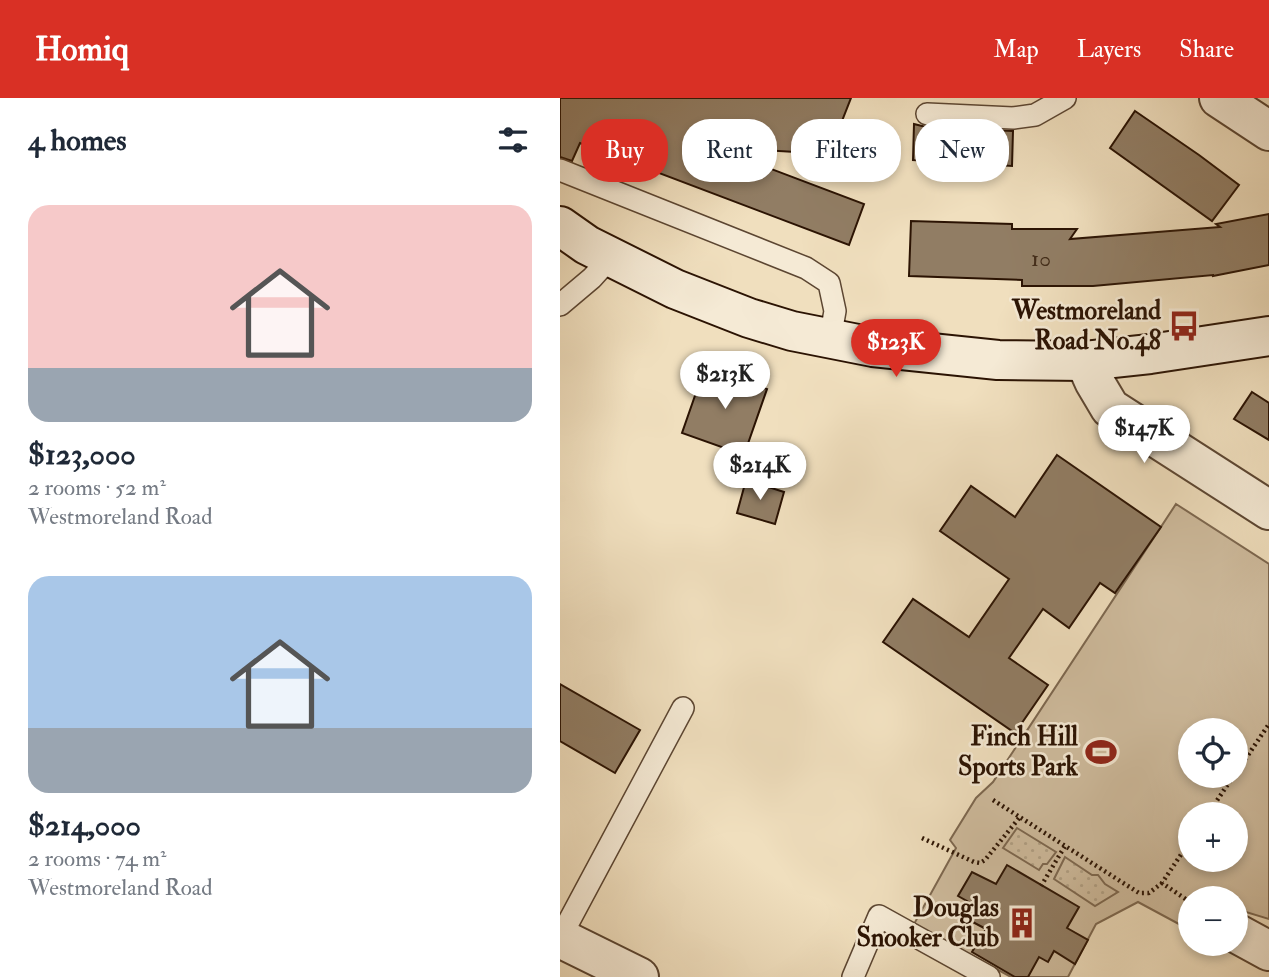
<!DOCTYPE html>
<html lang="en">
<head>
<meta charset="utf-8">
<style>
	:root { --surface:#fff; --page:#f6f6f7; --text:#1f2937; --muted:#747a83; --accent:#d93025 }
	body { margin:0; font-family:"IM FELL Double Pica",serif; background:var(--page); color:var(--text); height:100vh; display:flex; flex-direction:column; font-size:26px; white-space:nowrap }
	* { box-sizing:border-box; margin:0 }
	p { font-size:23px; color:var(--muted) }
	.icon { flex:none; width:38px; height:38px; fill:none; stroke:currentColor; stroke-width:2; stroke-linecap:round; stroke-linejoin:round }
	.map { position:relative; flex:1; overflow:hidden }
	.sheet { display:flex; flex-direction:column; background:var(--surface); width:560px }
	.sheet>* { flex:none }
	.banner { position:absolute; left:21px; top:21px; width:583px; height:63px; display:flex; gap:14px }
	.fabs { position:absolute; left:618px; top:620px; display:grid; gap:14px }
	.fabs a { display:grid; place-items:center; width:70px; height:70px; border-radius:50%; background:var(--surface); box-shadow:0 4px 10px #0003; font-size:35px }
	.price { position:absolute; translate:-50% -60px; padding:0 16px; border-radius:24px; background:#fff; color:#222; font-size:23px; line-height:46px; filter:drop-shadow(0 2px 4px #0008) }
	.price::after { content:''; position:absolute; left:50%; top:42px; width:21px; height:16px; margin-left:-10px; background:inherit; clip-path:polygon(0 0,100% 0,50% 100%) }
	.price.selected { background:var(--accent); color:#fff }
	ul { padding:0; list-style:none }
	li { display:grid; align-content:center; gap:14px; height:371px; padding:0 28px }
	li span { display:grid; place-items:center; height:217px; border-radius:21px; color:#555 }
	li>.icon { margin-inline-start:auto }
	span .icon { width:126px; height:126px; fill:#fffc; stroke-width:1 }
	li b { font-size:30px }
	h2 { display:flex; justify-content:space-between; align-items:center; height:84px; padding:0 28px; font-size:30px }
	.chip { padding:0 24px; border-radius:28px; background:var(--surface); box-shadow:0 4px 10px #0003; font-size:24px; line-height:63px }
	.chip.selected { background:var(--accent); color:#fff }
	header { display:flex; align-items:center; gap:42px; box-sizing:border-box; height:98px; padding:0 35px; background:var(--accent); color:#fff }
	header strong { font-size:33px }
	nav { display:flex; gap:38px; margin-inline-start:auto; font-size:24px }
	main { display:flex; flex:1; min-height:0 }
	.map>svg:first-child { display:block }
	.park { fill:#cfbc9e; stroke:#7d6850; stroke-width:2; fill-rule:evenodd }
	.garden { fill:url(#garden-dots); stroke:#7d6850; stroke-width:2 }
	.building { fill:#917d64; stroke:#2b1303; stroke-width:2 }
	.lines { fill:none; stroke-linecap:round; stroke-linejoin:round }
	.service-casing { stroke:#5c4632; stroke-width:24 }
	.minor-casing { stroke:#5c4632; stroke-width:42 }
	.secondary-casing { stroke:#2b1303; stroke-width:42 }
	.path { stroke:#2b1303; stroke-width:4.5; stroke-dasharray:2 3.5; stroke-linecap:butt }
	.service { stroke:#f5ead5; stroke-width:21 }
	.minor { stroke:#f5ead5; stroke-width:38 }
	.secondary { stroke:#f5ead5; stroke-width:38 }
	.labels { text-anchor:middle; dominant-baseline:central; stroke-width:5; stroke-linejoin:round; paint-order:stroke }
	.number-label { font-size:23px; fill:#442e1b }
	.poi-label { font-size:26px; font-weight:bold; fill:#2b1303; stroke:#f5ead5; text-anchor:end }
</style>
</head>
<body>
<header>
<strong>Homiq</strong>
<nav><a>Map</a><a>Layers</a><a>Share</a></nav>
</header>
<main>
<section class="sheet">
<h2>4 homes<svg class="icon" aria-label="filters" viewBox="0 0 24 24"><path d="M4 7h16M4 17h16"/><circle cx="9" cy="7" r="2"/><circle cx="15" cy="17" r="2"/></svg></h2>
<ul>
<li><span style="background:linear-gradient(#f6c9c9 75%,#9aa5b1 0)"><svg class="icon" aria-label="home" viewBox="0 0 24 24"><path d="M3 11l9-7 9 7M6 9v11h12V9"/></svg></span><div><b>$123,000</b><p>2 rooms · 52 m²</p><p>Westmoreland Road</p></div></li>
<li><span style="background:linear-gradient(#a9c7e8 70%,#9aa5b1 0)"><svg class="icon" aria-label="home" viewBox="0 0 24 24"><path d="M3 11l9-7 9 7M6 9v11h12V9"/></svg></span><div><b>$214,000</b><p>2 rooms · 74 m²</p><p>Westmoreland Road</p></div></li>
</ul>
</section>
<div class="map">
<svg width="709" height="879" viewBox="0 0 709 879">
	<defs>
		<pattern id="garden-dots" width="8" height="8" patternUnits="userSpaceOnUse" patternTransform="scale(1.75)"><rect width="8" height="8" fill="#cfbc9e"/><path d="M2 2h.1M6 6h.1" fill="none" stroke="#b2a186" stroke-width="1.8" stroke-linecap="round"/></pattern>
	</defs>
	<rect width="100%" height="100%" fill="#f0dfbe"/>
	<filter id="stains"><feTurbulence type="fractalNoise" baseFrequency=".00286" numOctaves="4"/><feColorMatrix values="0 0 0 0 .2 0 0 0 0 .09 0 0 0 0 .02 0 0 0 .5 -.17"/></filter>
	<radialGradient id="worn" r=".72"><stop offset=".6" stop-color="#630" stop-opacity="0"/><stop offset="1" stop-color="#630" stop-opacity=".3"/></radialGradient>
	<!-- park -->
	<path class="park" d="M 616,406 L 709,466 L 709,821 L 676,811 L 676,800 L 630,800 L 630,832 L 578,804 L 536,826 L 508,879 L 451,879 L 354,826 L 396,750 L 390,742 L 416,700 L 433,684 ZM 630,632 L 676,632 L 676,677 L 630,677 ZM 630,716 L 676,716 L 676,761 L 630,761 Z"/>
	<!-- garden -->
	<g class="garden">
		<polygon points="457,730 496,754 487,766 483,766 479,772 443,750"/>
		<polygon points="505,759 532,777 538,777 545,786 558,794 535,808 494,781"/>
	</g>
	<!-- building -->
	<g class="building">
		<polygon points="0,0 291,0 269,56 153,49 304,106 289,147 20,45 12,63 0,59"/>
		<polygon points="575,13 639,57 679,87 652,123 550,50"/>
		<polygon points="354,26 366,29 453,33 452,68 353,62"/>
		<polygon points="709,116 709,167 653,178 653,177 533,188 462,188 462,182 349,178 351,123 452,126 452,131 517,131 510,141 660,129 656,126"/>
		<polygon points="145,269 207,291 184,357 122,335"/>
		<polygon points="692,294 709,305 709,342 674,321"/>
		<polygon points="497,357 601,429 555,495 540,485 509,530 483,511 449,560 488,587 455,635 323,544 353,501 409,539 449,481 380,433 411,388 455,419"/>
		<polygon points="186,382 224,394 215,426 177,415"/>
		<polygon points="0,586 80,632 55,675 0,643"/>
		<polygon points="447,767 519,809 507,830 528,842 515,866 494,853 488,864 479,859 468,879 455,879 412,854 426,831 407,821 414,807 398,798 412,774 436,786"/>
	</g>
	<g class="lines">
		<!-- service casing -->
		<g class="service-casing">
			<g id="service">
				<polyline points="367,16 453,20 475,17 505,0"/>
				<polyline points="0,72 246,170 269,185 275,213 270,241"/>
				<polyline points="0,207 32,180 51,159"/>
				<polyline points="0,840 123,610"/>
				<polyline points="293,879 319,818 429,879"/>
			</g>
		</g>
		<!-- minor casing -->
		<g class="minor-casing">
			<g id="minor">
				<polyline points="659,0 709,33"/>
				<polyline points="525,263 534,283 550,310 709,412"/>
				<polyline points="676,835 709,853"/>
				<polyline points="0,840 79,879"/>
			</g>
		</g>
		<!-- secondary casing -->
		<g class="secondary-casing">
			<polyline id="secondary" points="0,128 27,147 115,191 189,220 232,233 313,249 438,262 525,263 590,256 709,238"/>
		</g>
		<!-- path -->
		<g class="path">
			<polyline points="676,675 709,626"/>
			<polyline points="433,702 579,795 589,795 602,785"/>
			<polyline points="648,716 674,677"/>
			<polyline points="362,740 414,764 420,765 425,762 460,719"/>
			<polyline points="630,743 602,785 630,804"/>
			<polyline points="481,788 505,748"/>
		</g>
		<!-- service -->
		<use href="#service" class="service"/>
		<!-- minor -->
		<use href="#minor" class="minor"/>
		<!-- secondary -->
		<use href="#secondary" class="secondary"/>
	</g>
	<!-- icons -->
	<defs>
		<g id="bus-bare" transform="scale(2.415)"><path d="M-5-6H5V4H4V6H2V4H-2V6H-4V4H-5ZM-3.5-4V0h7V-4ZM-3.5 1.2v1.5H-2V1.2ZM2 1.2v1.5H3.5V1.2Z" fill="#8f2418" stroke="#f5ead5" stroke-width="2.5" paint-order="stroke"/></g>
		<g id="stadium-bare" transform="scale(2.415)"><path d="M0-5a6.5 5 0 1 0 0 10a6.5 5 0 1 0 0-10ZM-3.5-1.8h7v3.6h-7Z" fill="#8f2418" stroke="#f5ead5" stroke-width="2.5" paint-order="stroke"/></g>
		<g id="building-bare" transform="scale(2.415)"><path d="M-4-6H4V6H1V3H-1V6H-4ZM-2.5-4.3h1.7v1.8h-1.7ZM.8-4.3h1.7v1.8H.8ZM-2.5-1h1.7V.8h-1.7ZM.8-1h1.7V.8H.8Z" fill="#8f2418" stroke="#f5ead5" stroke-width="2.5" paint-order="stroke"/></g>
	</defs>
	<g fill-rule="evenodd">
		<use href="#bus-bare" x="624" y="228"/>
		<use href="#stadium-bare" x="541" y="654"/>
		<use href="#building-bare" x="462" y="825"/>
	</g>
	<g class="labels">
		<!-- number labels -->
		<g class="number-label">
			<text x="481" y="160">10</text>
		</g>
		<!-- poi labels -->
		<g class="poi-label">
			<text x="601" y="213">Westmoreland<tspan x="601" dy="30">Road No.48</tspan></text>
			<text x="518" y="639">Finch Hill<tspan x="518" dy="30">Sports Park</tspan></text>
			<text x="439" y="810">Douglas<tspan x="439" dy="30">Snooker Club</tspan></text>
		</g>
	</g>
	<rect width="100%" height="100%" filter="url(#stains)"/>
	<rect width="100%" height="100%" fill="url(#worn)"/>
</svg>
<div class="fabs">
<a><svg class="icon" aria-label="locate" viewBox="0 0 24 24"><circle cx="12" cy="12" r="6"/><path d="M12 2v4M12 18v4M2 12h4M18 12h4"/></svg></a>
<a>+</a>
<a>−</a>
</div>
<b class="price selected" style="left:336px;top:281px">$123K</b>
<b class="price" style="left:165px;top:313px">$213K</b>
<b class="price" style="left:584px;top:367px">$147K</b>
<b class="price" style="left:200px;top:404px">$214K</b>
<div class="banner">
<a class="chip selected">Buy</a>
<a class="chip">Rent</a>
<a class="chip">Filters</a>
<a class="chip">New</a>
</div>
</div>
</main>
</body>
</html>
